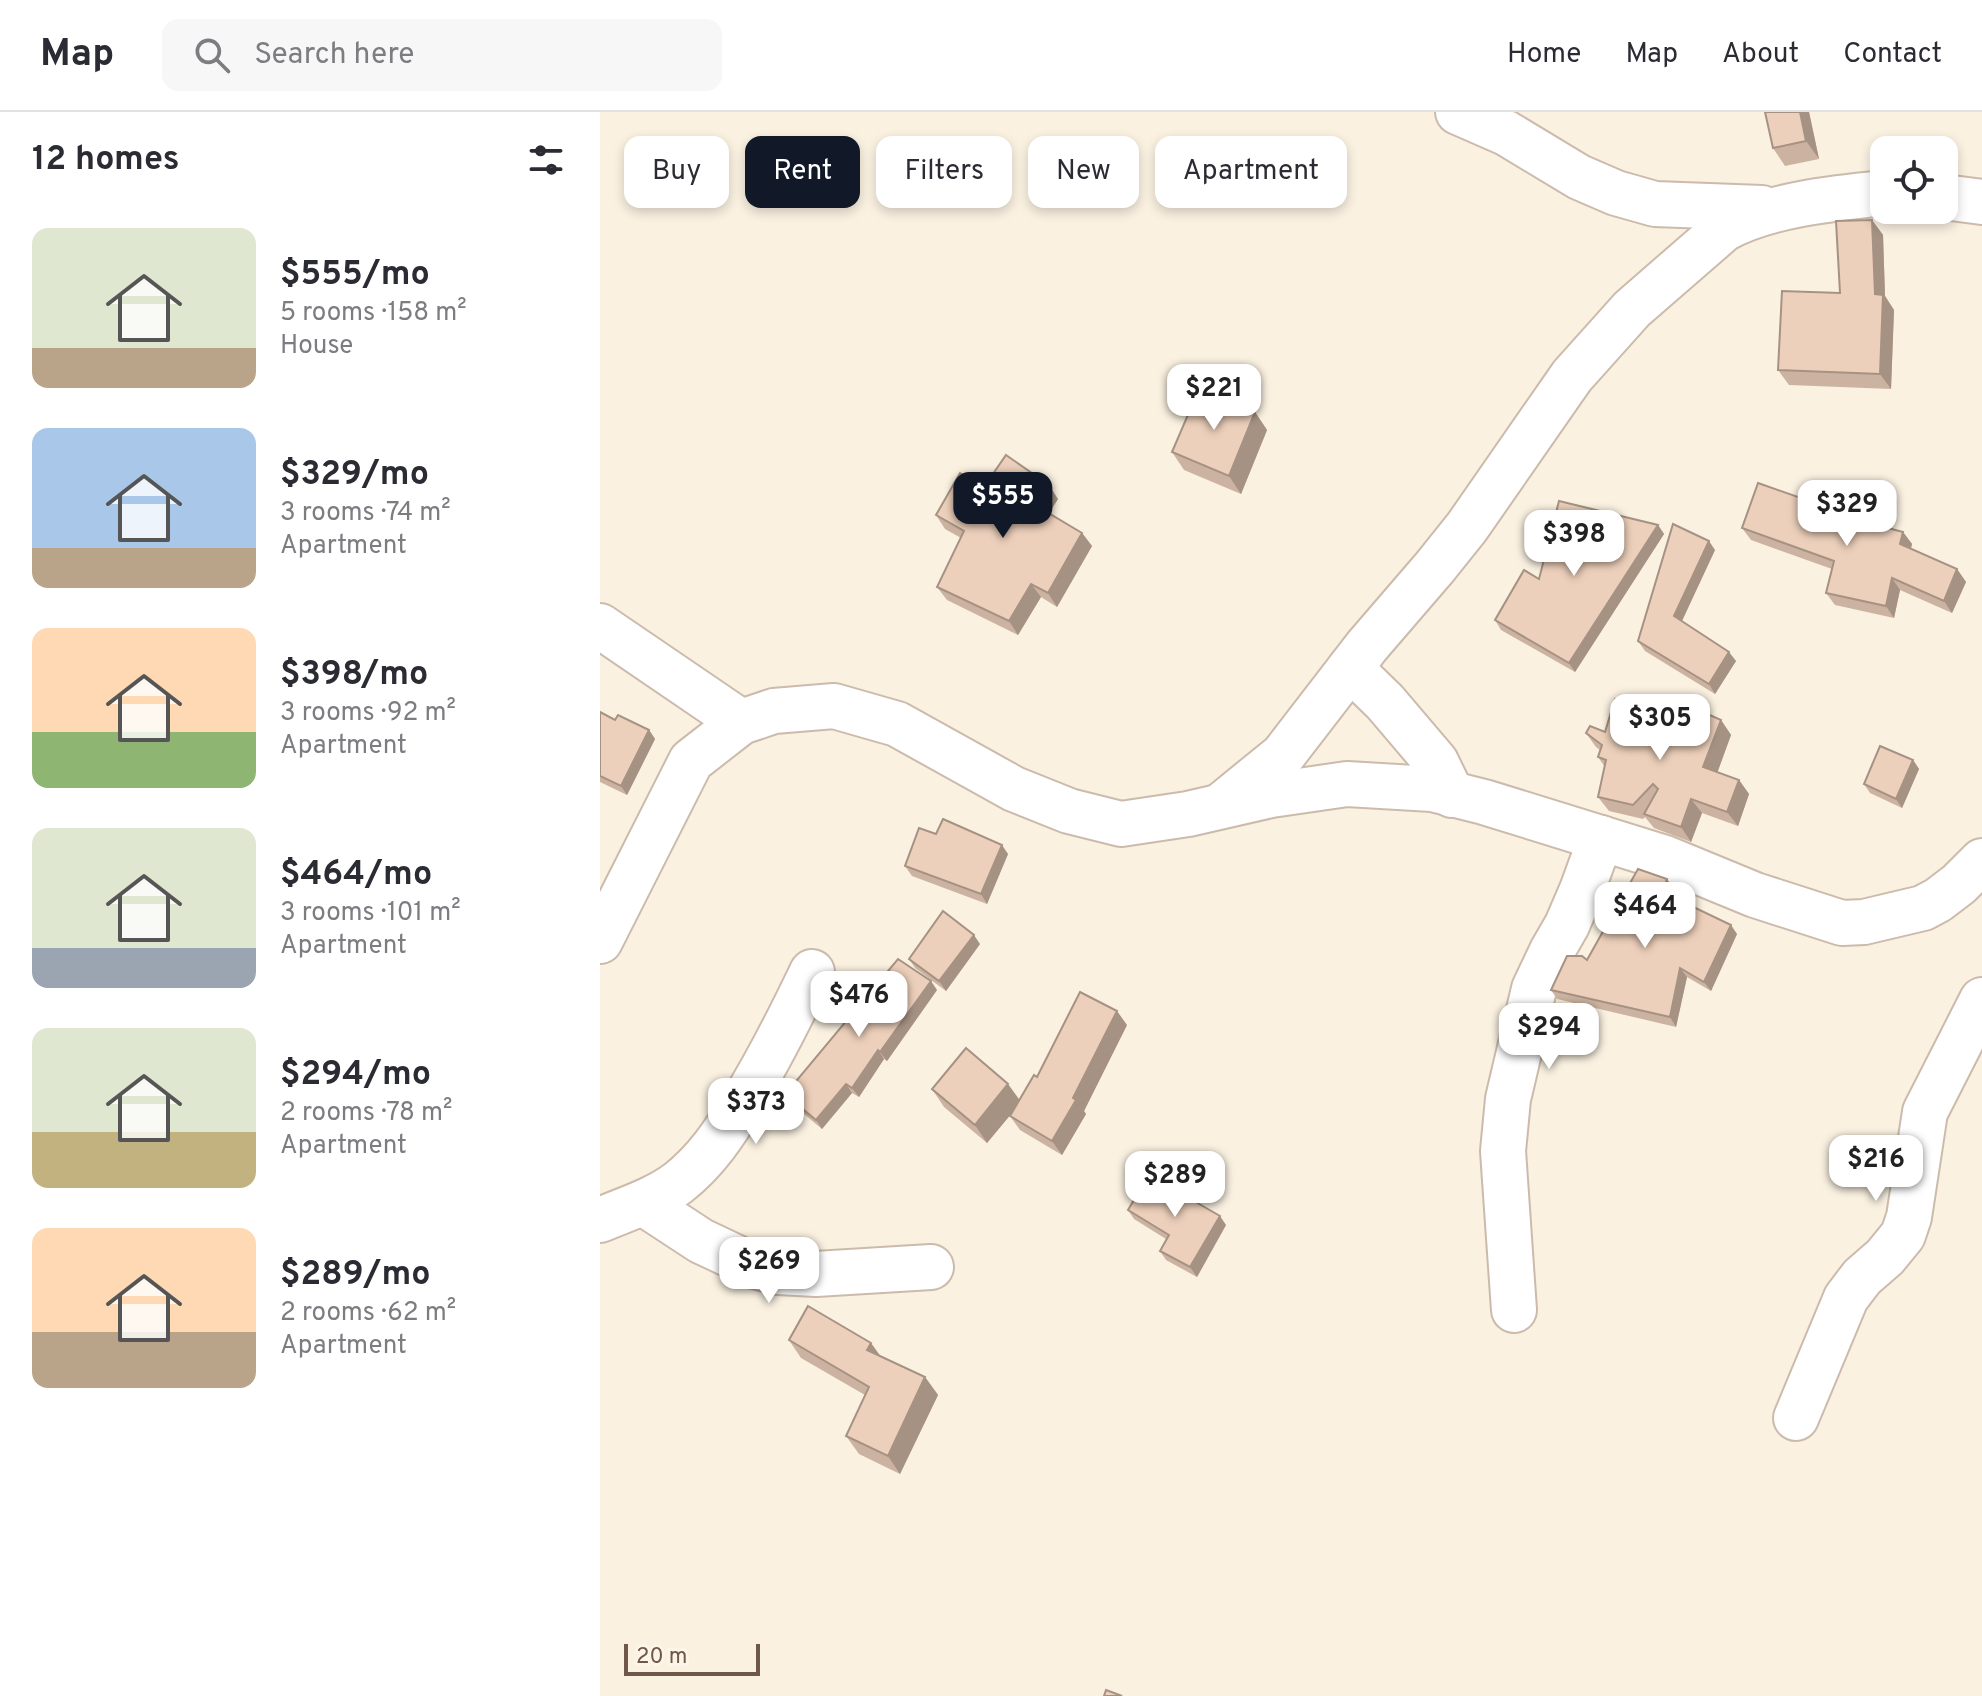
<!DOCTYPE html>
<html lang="en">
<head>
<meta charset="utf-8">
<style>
	:root { --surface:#fff; --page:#f7f7f7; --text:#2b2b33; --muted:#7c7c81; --line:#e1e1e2; --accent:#111827 }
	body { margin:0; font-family:Overpass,sans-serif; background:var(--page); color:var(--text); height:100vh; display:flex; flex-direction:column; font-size:30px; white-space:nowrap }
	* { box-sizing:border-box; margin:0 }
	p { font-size:26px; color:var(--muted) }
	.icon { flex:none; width:44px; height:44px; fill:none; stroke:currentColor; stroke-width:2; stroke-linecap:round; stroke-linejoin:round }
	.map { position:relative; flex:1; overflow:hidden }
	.sheet { display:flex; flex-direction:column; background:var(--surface); width:600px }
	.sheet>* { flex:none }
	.hud { position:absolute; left:24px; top:24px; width:760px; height:72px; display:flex; gap:16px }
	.buttons { position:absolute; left:1270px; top:24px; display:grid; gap:16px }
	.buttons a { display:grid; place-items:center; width:88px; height:88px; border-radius:16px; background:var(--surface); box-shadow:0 4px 12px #0003; font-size:40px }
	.scale { position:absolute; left:24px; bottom:20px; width:136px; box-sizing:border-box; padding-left:8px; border:4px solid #6f584a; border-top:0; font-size:22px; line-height:28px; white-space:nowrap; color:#6f584a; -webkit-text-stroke:6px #fdf5e7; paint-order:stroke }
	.price { position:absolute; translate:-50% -68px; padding:0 18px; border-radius:16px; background:#fff; color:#222; font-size:26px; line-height:52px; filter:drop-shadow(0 2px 4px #0008) }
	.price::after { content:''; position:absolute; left:50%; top:48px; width:24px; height:18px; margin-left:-12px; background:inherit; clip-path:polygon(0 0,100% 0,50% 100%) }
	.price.selected { background:var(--accent); color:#fff }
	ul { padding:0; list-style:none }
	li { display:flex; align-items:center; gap:24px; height:200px; padding:0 32px }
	li span { display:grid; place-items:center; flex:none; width:224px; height:160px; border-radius:16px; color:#555 }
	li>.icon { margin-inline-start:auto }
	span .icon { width:96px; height:96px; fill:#fffc; stroke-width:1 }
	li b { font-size:34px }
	h2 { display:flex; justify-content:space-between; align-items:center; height:96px; padding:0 32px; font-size:34px }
	.chip { padding:0 28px; border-radius:16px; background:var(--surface); box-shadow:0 4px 12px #0003; font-size:28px; line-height:72px }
	.chip.selected { background:var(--accent); color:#fff }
	header { display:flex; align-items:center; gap:48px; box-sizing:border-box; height:112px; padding:0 40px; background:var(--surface); border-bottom:2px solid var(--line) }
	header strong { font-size:38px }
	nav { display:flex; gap:44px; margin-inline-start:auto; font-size:28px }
	.search { width:560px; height:72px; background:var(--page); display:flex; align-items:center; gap:20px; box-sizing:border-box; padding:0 28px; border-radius:16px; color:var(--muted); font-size:30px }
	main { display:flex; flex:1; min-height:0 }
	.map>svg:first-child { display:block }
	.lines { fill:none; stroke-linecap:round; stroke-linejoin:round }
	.minor-casing { stroke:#ccbbac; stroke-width:48 }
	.minor { stroke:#fff; stroke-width:44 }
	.wall { fill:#ccb3a1 }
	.shaded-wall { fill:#a69283 }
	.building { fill:#edd0bb; stroke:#a69283; stroke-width:2 }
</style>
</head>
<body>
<header>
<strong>Map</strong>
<div class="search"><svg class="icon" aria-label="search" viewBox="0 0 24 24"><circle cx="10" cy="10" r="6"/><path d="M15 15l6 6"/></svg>Search here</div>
<nav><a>Home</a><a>Map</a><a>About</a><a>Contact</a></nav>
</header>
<main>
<section class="sheet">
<h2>12 homes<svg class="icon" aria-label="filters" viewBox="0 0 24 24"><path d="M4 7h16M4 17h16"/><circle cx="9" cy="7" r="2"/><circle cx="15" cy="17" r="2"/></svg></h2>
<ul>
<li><span style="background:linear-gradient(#dfe7d0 75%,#b9a48a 0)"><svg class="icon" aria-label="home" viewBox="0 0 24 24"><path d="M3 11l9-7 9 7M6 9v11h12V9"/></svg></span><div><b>$555/mo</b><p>5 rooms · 158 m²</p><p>House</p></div></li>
<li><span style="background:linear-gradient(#a9c7e8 75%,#b9a48a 0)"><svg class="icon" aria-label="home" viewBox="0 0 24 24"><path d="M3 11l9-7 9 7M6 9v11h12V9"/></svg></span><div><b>$329/mo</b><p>3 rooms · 74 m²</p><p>Apartment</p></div></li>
<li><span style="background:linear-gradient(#ffd9b3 65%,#8fb573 0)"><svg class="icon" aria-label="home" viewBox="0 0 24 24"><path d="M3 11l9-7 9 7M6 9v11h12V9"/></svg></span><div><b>$398/mo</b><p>3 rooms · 92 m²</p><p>Apartment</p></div></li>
<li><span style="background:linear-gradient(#dfe7d0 75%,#9aa5b1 0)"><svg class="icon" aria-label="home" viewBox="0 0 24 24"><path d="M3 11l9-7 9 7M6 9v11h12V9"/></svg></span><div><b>$464/mo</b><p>3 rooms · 101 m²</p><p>Apartment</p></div></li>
<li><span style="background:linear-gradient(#dfe7d0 65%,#c2b280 0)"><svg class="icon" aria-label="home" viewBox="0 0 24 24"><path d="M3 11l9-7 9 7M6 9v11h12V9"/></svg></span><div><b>$294/mo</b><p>2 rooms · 78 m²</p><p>Apartment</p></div></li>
<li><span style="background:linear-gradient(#ffd9b3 65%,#b9a48a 0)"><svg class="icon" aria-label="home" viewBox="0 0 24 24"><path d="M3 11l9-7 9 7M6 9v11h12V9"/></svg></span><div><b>$289/mo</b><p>2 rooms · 62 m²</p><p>Apartment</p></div></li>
</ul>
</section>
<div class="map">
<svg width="1382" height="1584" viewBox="0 0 1382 1584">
	<rect width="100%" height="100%" fill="#faf1e1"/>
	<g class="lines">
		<!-- minor casing -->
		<g class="minor-casing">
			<g id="minor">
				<polyline points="858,0 906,21 979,65 1016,81 1055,92 1162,96"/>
				<polyline points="1344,85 1382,90"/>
				<polyline points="0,514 141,610"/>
				<polyline points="750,556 785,590 836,650 852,683"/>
				<path d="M 624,691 L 683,643 L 767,534 L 835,455 L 867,415 L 972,264 L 1032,197 L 1124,117 C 1167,93 1235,86 1284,81"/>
				<polyline points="0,829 91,649 141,610 174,599 234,594 297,612 414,677 469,699 521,712 588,702 671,683 747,672 832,677 884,690 1065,746 1155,783 1242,811 1264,810 1323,796 1338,788 1359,772 1382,749"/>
				<polyline points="43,1091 101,1129 154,1154 178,1160 216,1162 331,1155"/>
				<path d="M 0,1108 C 26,1097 55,1088 78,1071 C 106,1049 125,1021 143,990 C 169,948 191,904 212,860"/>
				<polyline points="914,1198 903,1039 908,987 934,877 952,839 967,813 982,778 1001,726"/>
				<polyline points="1196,1306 1246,1186 1262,1165 1285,1145 1303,1123 1309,1105 1325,1000 1382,888"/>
			</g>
		</g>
		<!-- minor -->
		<use href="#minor" class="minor"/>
	</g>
	<!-- wall -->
	<g class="wall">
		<polygon points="1209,0 1219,47 1185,54 1173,36"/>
		<polygon points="1272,108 1283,123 1285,184 1294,198 1291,277 1189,273 1178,258 1240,181"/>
		<polygon points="655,300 667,318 641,382 584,358 572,340"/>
		<polygon points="384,375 458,387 449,401 482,421 492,434 457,495 441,485 418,523 347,488 337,475 361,426 345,417 336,403"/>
		<polygon points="1218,392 1222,399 1303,420 1312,432 1311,436 1357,457 1366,470 1352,501 1300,478 1294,506 1235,493 1226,481 1232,457 1151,428 1142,416"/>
		<polygon points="1058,413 1064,422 975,560 901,518 895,508 939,467"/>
		<polygon points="1115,438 1082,509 1136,549 1115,582 1045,539 1038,529"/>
		<polygon points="0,600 15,608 49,618 55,627 27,683 0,670"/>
		<polygon points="1121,608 1131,623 1117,660 1139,668 1149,682 1138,714 1102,701 1091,730 1054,716 1045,705 1043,707 1009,699 998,685 1005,655 998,645 1000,638 996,635 986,621 1094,615"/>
		<polygon points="1313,648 1319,657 1302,696 1270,681 1264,672"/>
		<polygon points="336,722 408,742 387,792 312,764 305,754"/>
		<polygon points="1067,767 1073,776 1070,784 1137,822 1111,879 1087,865 1076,915 957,887 951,878 987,848"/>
		<polygon points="380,832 346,879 315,856 309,847"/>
		<polygon points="337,878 287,949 284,947 259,985 252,981 222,1017 198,997 192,988"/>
		<polygon points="527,913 484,999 486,1002 462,1043 420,1018 410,1004 413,1000 387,1031 344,995 332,977 419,988 437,965"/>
		<polygon points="528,1098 626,1113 597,1165 566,1148 560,1139 566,1127 534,1107"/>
		<polygon points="189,1228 280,1244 325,1265 338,1283 300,1362 259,1342 246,1324 265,1283 201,1246"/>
	</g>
	<!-- shaded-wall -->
	<g class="shaded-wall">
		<polygon points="1200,0 1209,0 1219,47 1206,29"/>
		<polygon points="1272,108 1283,123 1285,184 1294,198 1291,277 1280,262 1275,182"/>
		<polygon points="655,300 667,318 641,382 629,364"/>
		<polygon points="449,373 458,387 445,407 435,393"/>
		<polygon points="1058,413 1064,422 975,560 969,551"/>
		<polygon points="1303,420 1312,432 1309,444 1300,432"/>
		<polygon points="482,421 492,434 457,495 448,481"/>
		<polygon points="1109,429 1115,438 1080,513 1074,504"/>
		<polygon points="1357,457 1366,470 1352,501 1344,489"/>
		<polygon points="1292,466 1300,478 1294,506 1286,494"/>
		<polygon points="431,472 441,485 418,523 409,509"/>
		<polygon points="1129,540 1136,549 1115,582 1109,572"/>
		<polygon points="1121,608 1131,623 1114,670 1103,655"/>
		<polygon points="1091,611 1101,625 1084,632"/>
		<polygon points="49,618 55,627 27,683 21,674"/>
		<polygon points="1313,648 1319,657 1302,696 1296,687"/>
		<polygon points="1139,668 1149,682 1138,714 1127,700"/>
		<polygon points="1091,687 1102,701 1091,730 1081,715"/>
		<polygon points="402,733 408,742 387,792 381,782"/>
		<polygon points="1067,767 1073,776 1068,789 1062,780"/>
		<polygon points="1131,813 1137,822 1111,879 1104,870"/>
		<polygon points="374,823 380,832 346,879 339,869"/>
		<polygon points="1080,856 1087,865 1076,915 1070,905"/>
		<polygon points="331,869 337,878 287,949 280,940"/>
		<polygon points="517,899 527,913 484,999 486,1002 462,1043 452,1029"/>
		<polygon points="278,938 284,947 259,985 252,976"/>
		<polygon points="246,972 252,981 222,1017 216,1008"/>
		<polygon points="408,972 421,990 387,1031 375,1013"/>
		<polygon points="620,1104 626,1113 597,1165 590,1155"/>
		<polygon points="271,1231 284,1249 267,1238"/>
		<polygon points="325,1265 338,1283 300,1362 288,1344"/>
	</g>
	<!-- building -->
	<g class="building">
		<polygon points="1165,0 1200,0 1206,29 1173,36"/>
		<polygon points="1272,108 1275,182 1283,183 1280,262 1178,258 1182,179 1240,181 1236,109"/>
		<polygon points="599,277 655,300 629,364 572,340"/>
		<polygon points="406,343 449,373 435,393 482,421 448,481 431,472 409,509 337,475 364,419 336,403 360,361 384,375"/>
		<polygon points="1158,371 1218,392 1216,397 1303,420 1300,432 1357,457 1344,489 1292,466 1286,494 1226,481 1234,449 1142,416"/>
		<polygon points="959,389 1058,413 969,551 895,508 924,458 939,467"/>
		<polygon points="1073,412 1109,429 1074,504 1129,540 1109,572 1038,529"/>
		<polygon points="1015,587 1091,611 1084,632 1103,600 1121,608 1103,655 1139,668 1127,700 1091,687 1081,715 1044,702 1058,677 1053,672 1033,693 998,685 1006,648 998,645 1002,633 986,621 990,614 1005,620"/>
		<polygon points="0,600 15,608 18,603 49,618 21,674 0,664"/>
		<polygon points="1280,634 1313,648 1296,687 1264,672"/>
		<polygon points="343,707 402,733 381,782 305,754 319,716 336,722"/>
		<polygon points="1038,757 1067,767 1062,780 1131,813 1104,870 1080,856 1070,905 951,878 967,844 982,844 987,848"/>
		<polygon points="343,799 374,823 339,869 309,847"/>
		<polygon points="298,847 331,869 280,940 278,938 252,976 246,972 216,1008 192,988 192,974"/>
		<polygon points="480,880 517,899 473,986 476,988 452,1029 410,1004 434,963 437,965"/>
		<polygon points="366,936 408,972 375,1013 332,977"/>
		<polygon points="549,1063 620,1104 590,1155 560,1139 569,1123 528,1098"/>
		<polygon points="208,1194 271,1231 267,1238 325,1265 288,1344 246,1324 269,1275 189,1228"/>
		<polygon points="506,1578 522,1584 504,1584"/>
	</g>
</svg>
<div class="buttons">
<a><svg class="icon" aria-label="locate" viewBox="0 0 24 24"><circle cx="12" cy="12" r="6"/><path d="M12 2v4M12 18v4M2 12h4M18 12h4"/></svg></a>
</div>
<div class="scale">20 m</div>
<b class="price" style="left:614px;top:320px">$221</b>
<b class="price selected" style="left:403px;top:428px">$555</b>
<b class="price" style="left:1247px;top:436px">$329</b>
<b class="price" style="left:974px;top:466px">$398</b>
<b class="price" style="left:1060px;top:650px">$305</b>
<b class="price" style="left:1045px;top:838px">$464</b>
<b class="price" style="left:259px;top:927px">$476</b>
<b class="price" style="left:949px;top:959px">$294</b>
<b class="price" style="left:156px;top:1034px">$373</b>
<b class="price" style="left:1276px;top:1091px">$216</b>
<b class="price" style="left:575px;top:1107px">$289</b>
<b class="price" style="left:169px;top:1193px">$269</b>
<div class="hud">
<a class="chip">Buy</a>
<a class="chip selected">Rent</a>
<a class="chip">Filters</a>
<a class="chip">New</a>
<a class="chip">Apartment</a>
</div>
</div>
</main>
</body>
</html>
